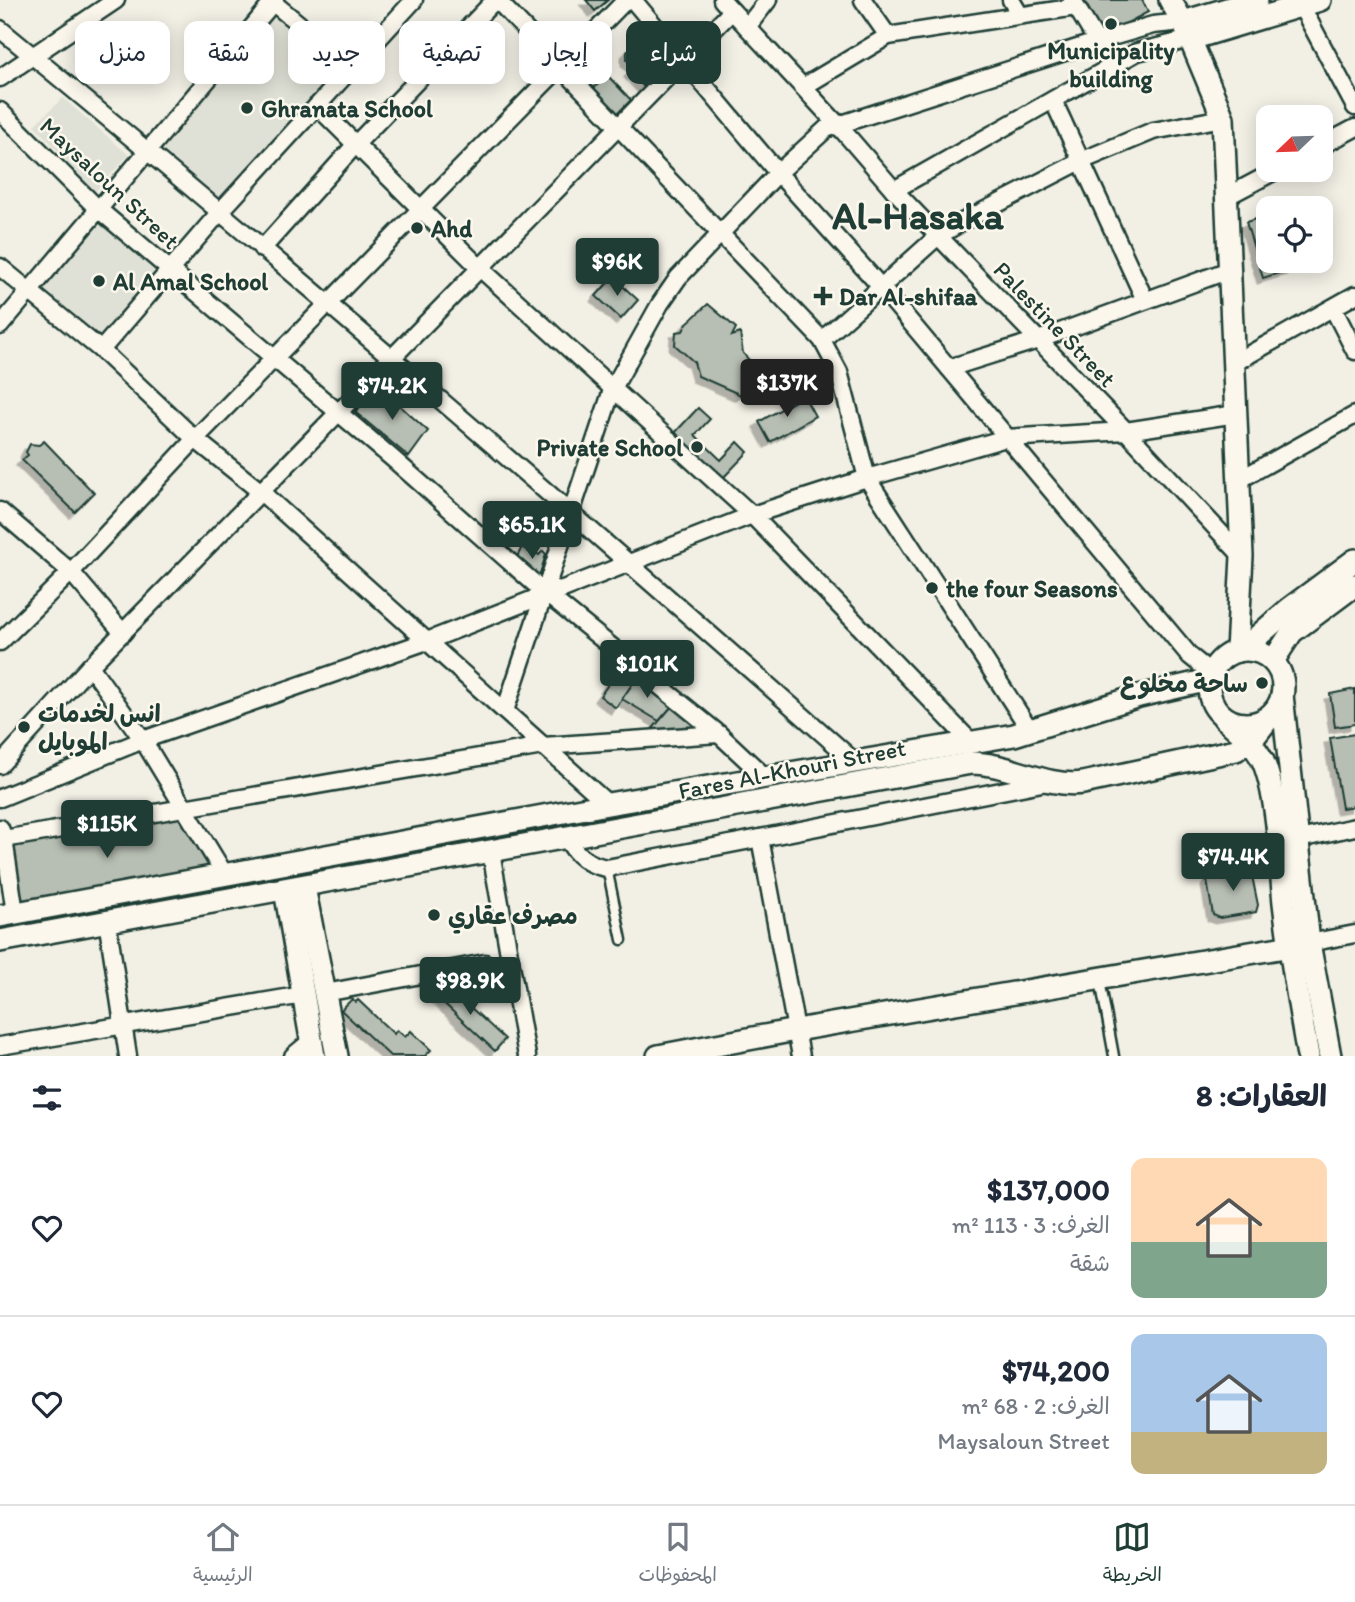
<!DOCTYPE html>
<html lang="ar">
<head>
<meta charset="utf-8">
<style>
	:root { --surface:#fff; --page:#f2f2f3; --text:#1f2937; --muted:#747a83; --line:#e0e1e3; --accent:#1f3d34 }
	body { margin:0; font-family:Itim,"Playpen Sans Arabic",sans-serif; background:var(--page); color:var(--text); direction:rtl; height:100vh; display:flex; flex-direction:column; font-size:26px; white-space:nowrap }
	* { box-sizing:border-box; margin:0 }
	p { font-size:23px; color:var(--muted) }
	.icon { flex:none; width:38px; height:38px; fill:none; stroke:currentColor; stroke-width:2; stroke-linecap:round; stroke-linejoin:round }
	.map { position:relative; height:1056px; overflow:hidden; direction:ltr }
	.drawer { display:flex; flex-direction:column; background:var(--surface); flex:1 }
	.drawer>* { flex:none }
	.guide { position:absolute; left:21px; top:21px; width:700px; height:63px; direction:rtl; display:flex; gap:14px }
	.needle { width:46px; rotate:247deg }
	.controls { position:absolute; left:1256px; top:105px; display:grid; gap:14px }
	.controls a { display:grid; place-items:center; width:77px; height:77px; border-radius:14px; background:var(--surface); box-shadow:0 4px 18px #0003; font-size:35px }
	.price { position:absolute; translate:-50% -60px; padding:0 16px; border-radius:7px; background:var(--accent); color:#fff; font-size:23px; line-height:46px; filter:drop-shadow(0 2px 4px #0008) }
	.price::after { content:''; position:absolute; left:50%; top:42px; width:21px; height:16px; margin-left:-10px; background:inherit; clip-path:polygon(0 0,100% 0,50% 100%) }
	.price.selected { background:#222; color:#fff }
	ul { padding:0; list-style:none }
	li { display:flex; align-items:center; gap:21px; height:175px; padding:0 28px }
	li+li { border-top:2px solid var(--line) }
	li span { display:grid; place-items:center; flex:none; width:196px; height:140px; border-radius:14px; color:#555 }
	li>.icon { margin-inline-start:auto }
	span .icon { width:84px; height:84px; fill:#fffc; stroke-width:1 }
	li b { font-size:30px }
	h2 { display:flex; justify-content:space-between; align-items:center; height:84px; padding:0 28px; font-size:30px }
	.pill { padding:0 24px; border-radius:14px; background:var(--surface); box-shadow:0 4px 18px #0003; font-size:24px; line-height:63px }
	.pill.selected { background:var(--accent); color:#fff }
	.dock { display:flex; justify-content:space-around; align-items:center; height:98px; border-top:2px solid var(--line); background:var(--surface); font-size:19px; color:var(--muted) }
	.dock a { display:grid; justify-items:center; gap:4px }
	.dock .selected { color:var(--accent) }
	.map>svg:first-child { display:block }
	.built { fill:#e0e1d6 }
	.building { fill:#b7beb3; stroke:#1f3d34; stroke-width:2; filter:url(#shadow) }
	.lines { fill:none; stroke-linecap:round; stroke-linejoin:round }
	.lane-casing { stroke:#1f3d34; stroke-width:13 }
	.street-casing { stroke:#1f3d34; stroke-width:21 }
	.secondary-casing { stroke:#1f3d34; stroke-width:26 }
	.lane { stroke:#fbf7ec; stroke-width:8 }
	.street { stroke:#fbf7ec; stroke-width:16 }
	.secondary { stroke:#fbf7ec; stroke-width:21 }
	.poi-dot { fill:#1f3d34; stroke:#fbf7ec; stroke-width:2.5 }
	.labels { text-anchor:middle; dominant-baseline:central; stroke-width:5; stroke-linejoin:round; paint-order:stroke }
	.poi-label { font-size:24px; font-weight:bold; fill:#1f3d34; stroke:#fbf7ec; text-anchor:start }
	.street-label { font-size:24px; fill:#1f3d34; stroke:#fbf7ec }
	.town-label { font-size:38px; font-weight:bold; fill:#1f3d34; stroke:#fbf7ec }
</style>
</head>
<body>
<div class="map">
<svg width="1355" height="1056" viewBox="0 0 1355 1056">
	<defs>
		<filter id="shadow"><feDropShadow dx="-5.5" dy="5.5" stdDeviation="0" flood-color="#0004"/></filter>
	</defs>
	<rect width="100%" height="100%" fill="#f2f0e5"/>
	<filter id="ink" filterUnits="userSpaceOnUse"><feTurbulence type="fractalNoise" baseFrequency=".0143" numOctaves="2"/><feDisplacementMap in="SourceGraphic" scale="14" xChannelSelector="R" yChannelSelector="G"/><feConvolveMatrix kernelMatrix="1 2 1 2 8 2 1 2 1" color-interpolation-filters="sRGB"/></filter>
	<g filter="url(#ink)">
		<!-- built -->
		<g class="built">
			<polygon points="273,13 336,69 220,202 157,146"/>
			<polygon points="63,98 129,155 95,192 34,125"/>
			<polygon points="97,208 169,270 101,350 29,292"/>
		</g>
		<!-- building -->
		<g class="building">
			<polygon points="586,0 608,0 595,11"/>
			<polygon points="1084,0 1142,0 1148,12 1103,36"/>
			<polygon points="647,31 669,56 669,61 643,86 630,72 634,68 627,60 627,52"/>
			<polygon points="607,75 631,100 616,115 591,91"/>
			<polygon points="1269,215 1269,261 1290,261 1292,269 1263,278 1246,222"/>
			<polygon points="613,277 638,300 621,319 596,296"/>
			<polygon points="708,304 736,328 732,336 740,333 743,353 764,378 749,386 741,395 698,376 694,362 675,345 676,332 683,331 687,323"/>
			<polygon points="379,387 428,431 409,457 355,412"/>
			<polygon points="804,396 815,416 770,442 759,422"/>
			<polygon points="698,408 710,419 695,435 721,460 738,442 748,452 721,480 673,435"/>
			<polygon points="44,441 94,493 75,512 22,460 28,455 26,452 30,444 39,445"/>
			<polygon points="522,547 533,555 535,552 539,555 543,551 546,554 539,577 516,559"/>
			<polygon points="622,665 638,676 616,708 600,696"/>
			<polygon points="638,676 673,705 659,721 622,699"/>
			<polygon points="1355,689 1355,724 1335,727 1330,694"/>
			<polygon points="673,705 704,732 649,733"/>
			<polygon points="1355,734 1355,806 1342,808 1330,738"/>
			<polygon points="184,808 225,875 15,913 4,839"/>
			<polygon points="1246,868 1251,871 1258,905 1256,912 1220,918 1213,915 1207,881 1211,875"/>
			<polygon points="444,983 505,1039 495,1051 434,994"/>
			<polygon points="352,999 356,1002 358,1000 394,1034 397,1030 405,1037 411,1031 431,1050 425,1056 390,1056 341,1010"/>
		</g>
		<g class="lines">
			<!-- lane casing -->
			<g class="lane-casing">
				<g id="lane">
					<polyline points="607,868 622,940"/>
					<polyline points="1100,980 1114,1056"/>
				</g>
			</g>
			<!-- street casing -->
			<g class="street-casing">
				<g id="street">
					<polyline points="270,0 352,68"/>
					<polyline points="497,0 822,340 839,372 867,478 1030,730"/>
					<polyline points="633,0 778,173 881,287 1190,656 1211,673"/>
					<polyline points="722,0 838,125 894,190 1126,431 1242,556"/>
					<polyline points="863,0 888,36"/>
					<polyline points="1011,0 1020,15"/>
					<polyline points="1072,0 1112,66"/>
					<polyline points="1298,0 1355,107"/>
					<polyline points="747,27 768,0"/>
					<path d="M 0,29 C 290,267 573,513 855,762"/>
					<polyline points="0,78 116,0"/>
					<polyline points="803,87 888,36 1076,7"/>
					<polyline points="1053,100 1145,300"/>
					<polyline points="317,106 480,268 752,515 971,742"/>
					<polyline points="0,111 97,208 392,458 544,592 719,734 765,777"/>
					<polyline points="1321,146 1355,128"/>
					<polyline points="894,190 1137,52 1191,39"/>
					<polyline points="1226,197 1277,170"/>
					<polyline points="262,249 356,144 495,0"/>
					<polyline points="0,267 101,350 195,439 261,492 608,804"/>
					<polyline points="1333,308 1355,351"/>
					<polyline points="0,326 275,0"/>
					<polyline points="822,340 938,236 964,221 1081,161 1153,131 1223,118"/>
					<polyline points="101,350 219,213 414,0"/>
					<polyline points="1234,363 1355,295"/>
					<polyline points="949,368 1038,340 1229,270"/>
					<polyline points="1239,480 1355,415"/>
					<polyline points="0,511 71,572 123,633"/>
					<polyline points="547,584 557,590 563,589 752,515 867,478 1006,438 1126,431 1236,414"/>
					<polyline points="0,642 71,572 195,439 626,0"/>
					<polyline points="90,666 143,740 225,875"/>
					<polyline points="505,711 612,390 660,304 678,278 778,173 826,129 1105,39 1153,25 1183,22"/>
					<polyline points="0,765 90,666 732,11"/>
					<polyline points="0,798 143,740 427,641 534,599 542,599"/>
					<polyline points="0,828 4,839 15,913"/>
					<path d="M 567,838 C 575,855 588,865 607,868 L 1047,782"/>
					<polyline points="760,838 801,1056"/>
					<polyline points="4,839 543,746 719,734"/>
					<polyline points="1299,839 1355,827"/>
					<polyline points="491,852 527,1056"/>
					<polyline points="107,920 128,1056"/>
					<polyline points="1309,943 1355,934"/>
					<polyline points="325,993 485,963"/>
					<polyline points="0,1046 303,995"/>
					<polyline points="293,1056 311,1041"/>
				</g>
			</g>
			<!-- secondary casing -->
			<g class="secondary-casing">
				<g id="secondary">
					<polyline points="1170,0 1183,22 1223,118 1242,556 1237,651"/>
					<polyline points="1183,22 1257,0"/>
					<polyline points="1191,39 1320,0"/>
					<circle cx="1246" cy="687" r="37"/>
					<polyline points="1242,650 1289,609 1355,560"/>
					<polyline points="1273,661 1292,632 1355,585"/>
					<polyline points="1282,695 1309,943 1330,1056"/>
					<path d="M 1224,718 C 1238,731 1254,743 1263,761 C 1278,796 1280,864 1284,903 C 1290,955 1299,1005 1308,1056"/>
					<polyline points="304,887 337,1056"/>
					<polyline points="285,890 314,1056"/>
					<polyline points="0,916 608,804 1014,735 1139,696 1209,680"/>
					<path d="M 0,941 L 971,763 C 1009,763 1045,788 1083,783 L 1236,750 L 1255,736 L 1273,713"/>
					<polyline points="658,1056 796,1030 1309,943"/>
				</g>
			</g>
			<!-- lane -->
			<use href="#lane" class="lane"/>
			<!-- street -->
			<use href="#street" class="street"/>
			<!-- secondary -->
			<use href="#secondary" class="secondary"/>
		</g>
	</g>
	<!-- markers -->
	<g class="poi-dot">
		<circle cx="1111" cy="24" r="7"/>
		<circle cx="247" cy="108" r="7"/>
		<circle cx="417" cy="228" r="7"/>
		<circle cx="99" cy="281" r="7"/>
		<path d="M819.5 285.5h7v7h7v7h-7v7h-7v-7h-7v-7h7z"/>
		<circle cx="697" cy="447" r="7"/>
		<circle cx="932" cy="588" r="7"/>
		<circle cx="1262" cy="683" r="7"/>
		<circle cx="24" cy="727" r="7"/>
		<circle cx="434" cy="915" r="7"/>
	</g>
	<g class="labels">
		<!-- poi labels -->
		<g class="poi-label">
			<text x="1111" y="50" text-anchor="middle">Municipality<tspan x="1111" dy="28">building</tspan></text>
			<text x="261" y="108">Ghranata School</text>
			<text x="431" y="228">Ahd</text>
			<text x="113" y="281">Al Amal School</text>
			<text x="839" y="296">Dar Al-shifaa</text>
			<text x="683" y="447" text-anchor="end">Private School</text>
			<text x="946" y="588">the four Seasons</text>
			<text x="1248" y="683" text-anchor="end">ساحة مخلوع</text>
			<text x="38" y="713">انس لخدمات<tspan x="38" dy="28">الموبايل</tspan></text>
			<text x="448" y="915">مصرف عقاري</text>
		</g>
		<!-- street labels -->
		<g class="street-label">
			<text transform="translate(110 183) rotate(43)">Maysaloun Street</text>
			<text transform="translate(1055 324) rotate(46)">Palestine Street</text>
			<text transform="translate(792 769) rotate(-11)">Fares Al-Khouri Street</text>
		</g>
		<!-- town labels -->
		<g class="town-label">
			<text x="918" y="216">Al-Hasaka</text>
		</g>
	</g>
</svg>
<div class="controls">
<a><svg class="needle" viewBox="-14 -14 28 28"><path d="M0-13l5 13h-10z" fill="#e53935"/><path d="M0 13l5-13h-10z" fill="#747a83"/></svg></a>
<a><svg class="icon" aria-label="locate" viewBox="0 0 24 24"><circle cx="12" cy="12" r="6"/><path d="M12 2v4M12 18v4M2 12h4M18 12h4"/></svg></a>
</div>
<b class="price" style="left:617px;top:298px">$96K</b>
<b class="price selected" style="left:787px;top:419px">$137K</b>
<b class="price" style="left:392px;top:422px">$74.2K</b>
<b class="price" style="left:532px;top:561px">$65.1K</b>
<b class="price" style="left:647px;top:700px">$101K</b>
<b class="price" style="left:107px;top:860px">$115K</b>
<b class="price" style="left:1233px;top:893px">$74.4K</b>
<b class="price" style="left:470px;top:1017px">$98.9K</b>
<div class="guide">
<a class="pill selected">شراء</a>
<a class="pill">إيجار</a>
<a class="pill">تصفية</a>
<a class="pill">جديد</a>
<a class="pill">شقة</a>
<a class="pill">منزل</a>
</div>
</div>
<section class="drawer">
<h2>العقارات: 8<svg class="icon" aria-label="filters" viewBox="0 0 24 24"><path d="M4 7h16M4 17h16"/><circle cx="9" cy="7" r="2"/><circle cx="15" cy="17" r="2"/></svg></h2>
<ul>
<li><span style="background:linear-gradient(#ffd9b3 60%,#7fa58c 0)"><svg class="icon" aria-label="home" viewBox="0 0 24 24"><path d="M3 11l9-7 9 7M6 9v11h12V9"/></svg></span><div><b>$137,000</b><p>الغرف: 3 · 113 m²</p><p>شقة</p></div><svg class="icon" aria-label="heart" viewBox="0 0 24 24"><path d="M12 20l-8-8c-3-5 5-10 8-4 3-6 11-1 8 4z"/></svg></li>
<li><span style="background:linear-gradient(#a9c7e8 70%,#c2b280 0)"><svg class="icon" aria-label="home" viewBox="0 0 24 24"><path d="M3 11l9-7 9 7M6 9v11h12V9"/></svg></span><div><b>$74,200</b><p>الغرف: 2 · 68 m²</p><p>Maysaloun Street</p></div><svg class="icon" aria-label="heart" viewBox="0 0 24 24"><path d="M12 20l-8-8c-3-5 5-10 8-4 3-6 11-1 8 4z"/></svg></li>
</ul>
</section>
<nav class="dock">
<a class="selected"><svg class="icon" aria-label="map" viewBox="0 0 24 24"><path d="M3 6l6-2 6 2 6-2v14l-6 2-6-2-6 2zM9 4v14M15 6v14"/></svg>الخريطة</a>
<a><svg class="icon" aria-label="saved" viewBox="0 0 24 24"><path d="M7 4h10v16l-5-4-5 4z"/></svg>المحفوظات</a>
<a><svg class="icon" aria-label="home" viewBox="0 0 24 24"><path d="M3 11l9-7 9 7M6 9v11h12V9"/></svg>الرئيسية</a>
</nav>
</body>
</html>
